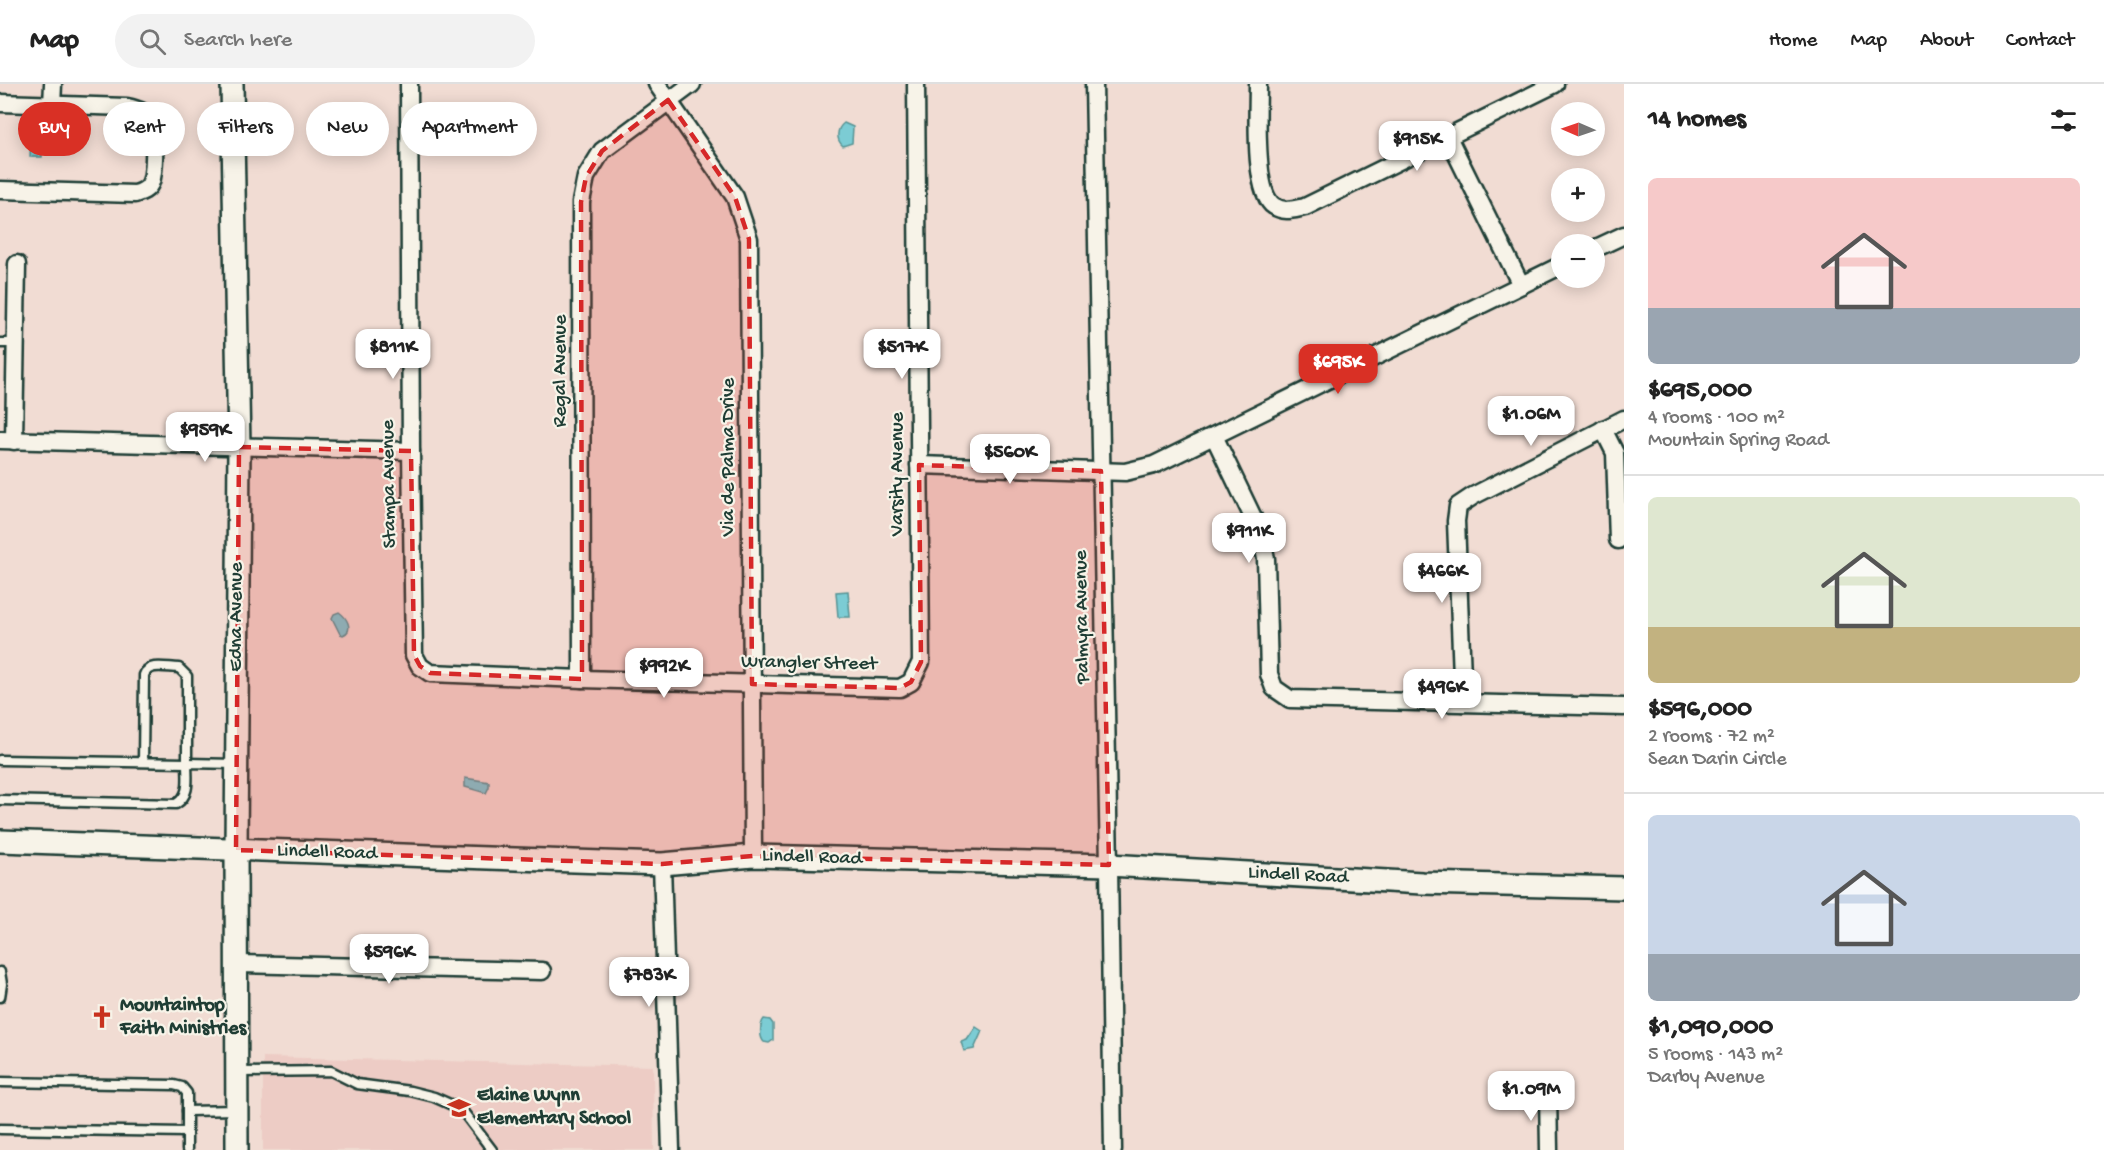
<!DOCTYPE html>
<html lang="en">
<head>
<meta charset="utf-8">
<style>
	:root { --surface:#fff; --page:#f2f2f2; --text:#222; --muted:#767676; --line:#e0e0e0; --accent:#d93025 }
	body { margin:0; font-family:"Gochi Hand",sans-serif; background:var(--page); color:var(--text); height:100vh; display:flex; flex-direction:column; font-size:22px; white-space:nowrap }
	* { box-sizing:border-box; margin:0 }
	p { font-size:20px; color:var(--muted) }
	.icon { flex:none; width:33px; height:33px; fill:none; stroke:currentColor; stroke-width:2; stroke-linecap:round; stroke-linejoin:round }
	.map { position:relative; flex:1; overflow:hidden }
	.sheet { display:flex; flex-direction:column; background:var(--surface); width:480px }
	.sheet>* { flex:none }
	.hud { position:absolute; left:18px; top:18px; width:570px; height:54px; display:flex; gap:12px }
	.needle { width:39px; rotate:272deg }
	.fabs { position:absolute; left:1551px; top:18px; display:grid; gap:12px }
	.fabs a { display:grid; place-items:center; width:54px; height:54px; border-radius:50%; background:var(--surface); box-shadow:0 3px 15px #0003; font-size:30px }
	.price { position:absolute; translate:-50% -51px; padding:0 14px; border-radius:12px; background:#fff; color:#222; font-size:20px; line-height:39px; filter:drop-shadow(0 2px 3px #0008) }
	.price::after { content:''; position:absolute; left:50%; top:36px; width:18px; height:14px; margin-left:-9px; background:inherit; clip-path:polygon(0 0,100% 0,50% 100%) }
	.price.on { background:var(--accent); color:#fff }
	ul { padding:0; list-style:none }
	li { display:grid; align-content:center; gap:12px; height:318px; padding:0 24px }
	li+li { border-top:2px solid var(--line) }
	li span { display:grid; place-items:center; height:186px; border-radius:9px; color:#555 }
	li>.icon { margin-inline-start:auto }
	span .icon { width:108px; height:108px; fill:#fffc; stroke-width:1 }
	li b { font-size:26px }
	h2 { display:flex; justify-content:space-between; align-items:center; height:72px; padding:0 24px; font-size:26px }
	.chip { padding:0 21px; border-radius:27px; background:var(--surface); box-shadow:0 3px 15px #0003; font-size:21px; line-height:54px }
	.chip.on { background:var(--accent); color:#fff }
	header { display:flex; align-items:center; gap:36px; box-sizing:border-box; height:84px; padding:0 30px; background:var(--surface); border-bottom:2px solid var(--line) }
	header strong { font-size:28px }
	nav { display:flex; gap:33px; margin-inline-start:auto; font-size:21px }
	.search { width:420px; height:54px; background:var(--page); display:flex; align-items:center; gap:15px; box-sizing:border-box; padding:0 21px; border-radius:33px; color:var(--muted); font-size:22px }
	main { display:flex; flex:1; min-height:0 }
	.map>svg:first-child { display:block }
	.built { fill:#edccc5 }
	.water { fill:#7bccd4; stroke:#569394; stroke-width:1.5 }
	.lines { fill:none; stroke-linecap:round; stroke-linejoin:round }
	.service-casing { stroke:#1f3d34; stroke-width:13 }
	.minor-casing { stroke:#1f3d34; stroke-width:21 }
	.tertiary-casing { stroke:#1f3d34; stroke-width:26 }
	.service { stroke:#f7f3e8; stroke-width:8 }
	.minor { stroke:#f7f3e8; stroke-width:16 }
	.tertiary { stroke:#f7f3e8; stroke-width:21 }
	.marked { fill:#d62828; fill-opacity:0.2; stroke:#d62828; stroke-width:4.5; stroke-dasharray:12 8; stroke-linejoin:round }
	.labels { text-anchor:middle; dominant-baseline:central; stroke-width:4.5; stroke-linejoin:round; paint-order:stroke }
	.street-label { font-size:20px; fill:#1f3d34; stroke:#f7f3e8 }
	.poi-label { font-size:20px; font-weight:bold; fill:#1f3d34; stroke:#f7f3e8; text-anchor:start }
</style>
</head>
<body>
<header>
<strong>Map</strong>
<div class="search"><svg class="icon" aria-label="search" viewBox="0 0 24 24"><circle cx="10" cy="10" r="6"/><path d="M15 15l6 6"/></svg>Search here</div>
<nav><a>Home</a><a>Map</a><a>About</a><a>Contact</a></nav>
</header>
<main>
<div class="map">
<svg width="1624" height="1066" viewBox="0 0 1624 1066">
	<rect width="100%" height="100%" fill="#f1dcd3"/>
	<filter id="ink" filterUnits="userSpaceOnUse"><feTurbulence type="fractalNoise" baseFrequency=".0167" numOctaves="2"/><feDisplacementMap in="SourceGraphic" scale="12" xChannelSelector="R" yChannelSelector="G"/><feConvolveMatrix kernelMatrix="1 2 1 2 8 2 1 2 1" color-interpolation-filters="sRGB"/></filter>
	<g filter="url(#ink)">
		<!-- built -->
		<polygon class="built" points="263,973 653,982 654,1066 263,1066"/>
		<!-- water -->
		<g class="water">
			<path d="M 844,39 L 853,43 L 852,59 L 843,62 C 836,56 836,45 844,39 Z"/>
			<polygon points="31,49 43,49 42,73 30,73"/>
			<polygon points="848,507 850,533 838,533 836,508"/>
			<path d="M 339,528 C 346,533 355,546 343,551 L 340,550 L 332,534 L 334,530 Z"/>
			<polygon points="465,694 489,698 489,703 486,709 465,703"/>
			<path d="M 764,935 L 770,936 L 773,940 L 773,956 L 769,959 L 764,958 C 759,953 760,940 764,935 Z"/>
			<polygon points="976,943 982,947 974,965 964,967 961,958 967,956"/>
		</g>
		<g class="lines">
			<!-- service casing -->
			<g class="service-casing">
				<g id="service">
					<polyline points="0,259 15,259"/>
					<path d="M 0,676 L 187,679 L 187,592 L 179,584 C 167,584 149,578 144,591 L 143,678"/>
					<path d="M 0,716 L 176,720 C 191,711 187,694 187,679 L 236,680"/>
					<polyline points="0,888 2,900 0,913"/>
					<polyline points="237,988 331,987 357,1000 410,1007 434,1013 461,1025 492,1066"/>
					<polyline points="0,998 174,1001 182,1003 187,1009 187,1027"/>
					<polyline points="0,1045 187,1048"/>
					<polyline points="187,1066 187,1027 237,1026"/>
				</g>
			</g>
			<!-- minor casing -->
			<g class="minor-casing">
				<g id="minor">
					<polyline points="409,0 411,367 414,571 420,582 430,589 582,595 900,604 911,598 921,578 916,0"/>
					<polyline points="657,0 735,113 749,155 753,772"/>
					<polyline points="1094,0 1109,781 1113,1066"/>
					<path d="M 1258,0 C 1258,25 1253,109 1274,122 C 1284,129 1294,125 1305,123 L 1555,0"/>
					<path d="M 0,19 L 127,23 C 136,25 145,27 151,36 C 156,43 155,91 150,100 C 147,106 142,108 135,110 L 0,106"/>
					<polyline points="52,21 53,0"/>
					<polyline points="1448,53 1521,201"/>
					<polyline points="1594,165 1624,151"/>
					<polyline points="1603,345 1615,369 1618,456"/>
					<polyline points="1214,352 1261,450 1266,475 1269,590 1274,604 1290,615 1624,623"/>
					<polyline points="0,356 411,367"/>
					<polyline points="14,357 17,180"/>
					<polyline points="919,381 1125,388 1154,381 1562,181"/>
					<polyline points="582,595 581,118 586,93 602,67 692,0"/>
					<polyline points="1463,619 1456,437 1458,422 1473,412 1624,335"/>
					<polyline points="662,780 671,1066"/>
					<polyline points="237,880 542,887"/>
					<polyline points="1548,1009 1549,1066"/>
				</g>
			</g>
			<!-- tertiary casing -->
			<g class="tertiary-casing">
				<g id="tertiary">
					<polyline points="232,0 239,363 236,766 237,1066"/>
					<polyline points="0,757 662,780 753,772 1109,781 1422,799 1624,804"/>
				</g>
			</g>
			<!-- service -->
			<use href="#service" class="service"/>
			<!-- minor -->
			<use href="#minor" class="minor"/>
			<!-- tertiary -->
			<use href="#tertiary" class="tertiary"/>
		</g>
	</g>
	<!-- marked area -->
	<path class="marked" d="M 668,16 L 735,113 L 749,155 L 752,600 L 900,604 L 911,598 L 921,578 L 919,381 L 1101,387 L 1109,781 L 753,772 L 662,780 L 236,766 L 239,363 L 411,367 L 414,571 L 420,582 L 430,589 L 582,595 L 581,118 L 586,93 L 602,67 Z"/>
	<!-- icons -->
	<defs>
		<g id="church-bare" transform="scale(1.8)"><path d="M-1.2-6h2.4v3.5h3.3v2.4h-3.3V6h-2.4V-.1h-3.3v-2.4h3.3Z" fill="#c8321e" stroke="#f7f3e8" stroke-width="2.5" paint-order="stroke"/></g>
		<g id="school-bare" transform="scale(1.8)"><path d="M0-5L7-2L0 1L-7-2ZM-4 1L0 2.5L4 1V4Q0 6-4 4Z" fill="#c8321e" stroke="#f7f3e8" stroke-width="2.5" paint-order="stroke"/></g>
	</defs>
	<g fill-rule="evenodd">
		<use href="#church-bare" x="102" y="933"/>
		<use href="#school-bare" x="459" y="1024"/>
	</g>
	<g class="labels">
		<!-- street labels -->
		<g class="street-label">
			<text transform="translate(561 287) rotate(-90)">Regal Avenue</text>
			<text transform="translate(729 373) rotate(-90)">Via de Palma Drive</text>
			<text transform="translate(898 390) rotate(-90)">Varsity Avenue</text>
			<text transform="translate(390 400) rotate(-91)">Stampa Avenue</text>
			<text transform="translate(237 533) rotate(-90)">Edna Avenue</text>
			<text transform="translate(1083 533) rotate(-91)">Palmyra Avenue</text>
			<text transform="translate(809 580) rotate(1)">Wrangler Street</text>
			<text transform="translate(327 769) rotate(2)">Lindell Road</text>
			<text transform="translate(812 774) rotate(2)">Lindell Road</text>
			<text transform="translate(1298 792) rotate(3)">Lindell Road</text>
		</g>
		<!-- poi labels -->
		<g class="poi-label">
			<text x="120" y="922">Mountaintop<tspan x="120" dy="23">Faith Ministries</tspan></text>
			<text x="477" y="1012">Elaine Wynn<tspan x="477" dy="23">Elementary School</tspan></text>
		</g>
	</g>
</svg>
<div class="fabs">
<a><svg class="needle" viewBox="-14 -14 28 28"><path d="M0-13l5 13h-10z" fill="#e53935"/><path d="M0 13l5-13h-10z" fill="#767676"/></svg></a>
<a>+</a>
<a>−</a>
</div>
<b class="price" style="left:1417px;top:88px">$915K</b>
<b class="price" style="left:393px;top:296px">$811K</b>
<b class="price" style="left:902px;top:296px">$517K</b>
<b class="price on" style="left:1338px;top:311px">$695K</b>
<b class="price" style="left:1531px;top:363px">$1.06M</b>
<b class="price" style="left:205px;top:379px">$959K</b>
<b class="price" style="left:1010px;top:401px">$560K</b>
<b class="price" style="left:1249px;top:480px">$911K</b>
<b class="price" style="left:1442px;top:520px">$466K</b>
<b class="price" style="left:664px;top:615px">$992K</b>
<b class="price" style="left:1442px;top:636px">$496K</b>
<b class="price" style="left:389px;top:901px">$596K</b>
<b class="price" style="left:649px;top:924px">$783K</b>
<b class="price" style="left:1531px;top:1038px">$1.09M</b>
<div class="hud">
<a class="chip on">Buy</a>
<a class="chip">Rent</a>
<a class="chip">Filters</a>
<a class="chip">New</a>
<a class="chip">Apartment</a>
</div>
</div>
<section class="sheet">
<h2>14 homes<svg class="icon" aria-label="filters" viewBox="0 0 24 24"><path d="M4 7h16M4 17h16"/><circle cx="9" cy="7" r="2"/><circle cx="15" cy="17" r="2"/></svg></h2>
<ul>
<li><span style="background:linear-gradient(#f6c9c9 70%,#9aa5b1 0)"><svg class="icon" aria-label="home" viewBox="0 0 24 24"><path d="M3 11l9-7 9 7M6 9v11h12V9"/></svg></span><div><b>$695,000</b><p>4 rooms · 100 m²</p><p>Mountain Spring Road</p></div></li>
<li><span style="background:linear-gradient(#dfe7d0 70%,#c2b280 0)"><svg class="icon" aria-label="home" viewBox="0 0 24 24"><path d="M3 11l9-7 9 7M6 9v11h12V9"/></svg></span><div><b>$596,000</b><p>2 rooms · 72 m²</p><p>Sean Darin Circle</p></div></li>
<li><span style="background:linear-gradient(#c9d6e8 75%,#9aa5b1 0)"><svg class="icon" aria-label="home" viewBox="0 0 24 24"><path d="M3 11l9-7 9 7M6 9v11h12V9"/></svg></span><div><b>$1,090,000</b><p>5 rooms · 143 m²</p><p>Darby Avenue</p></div></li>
</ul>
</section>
</main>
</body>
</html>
